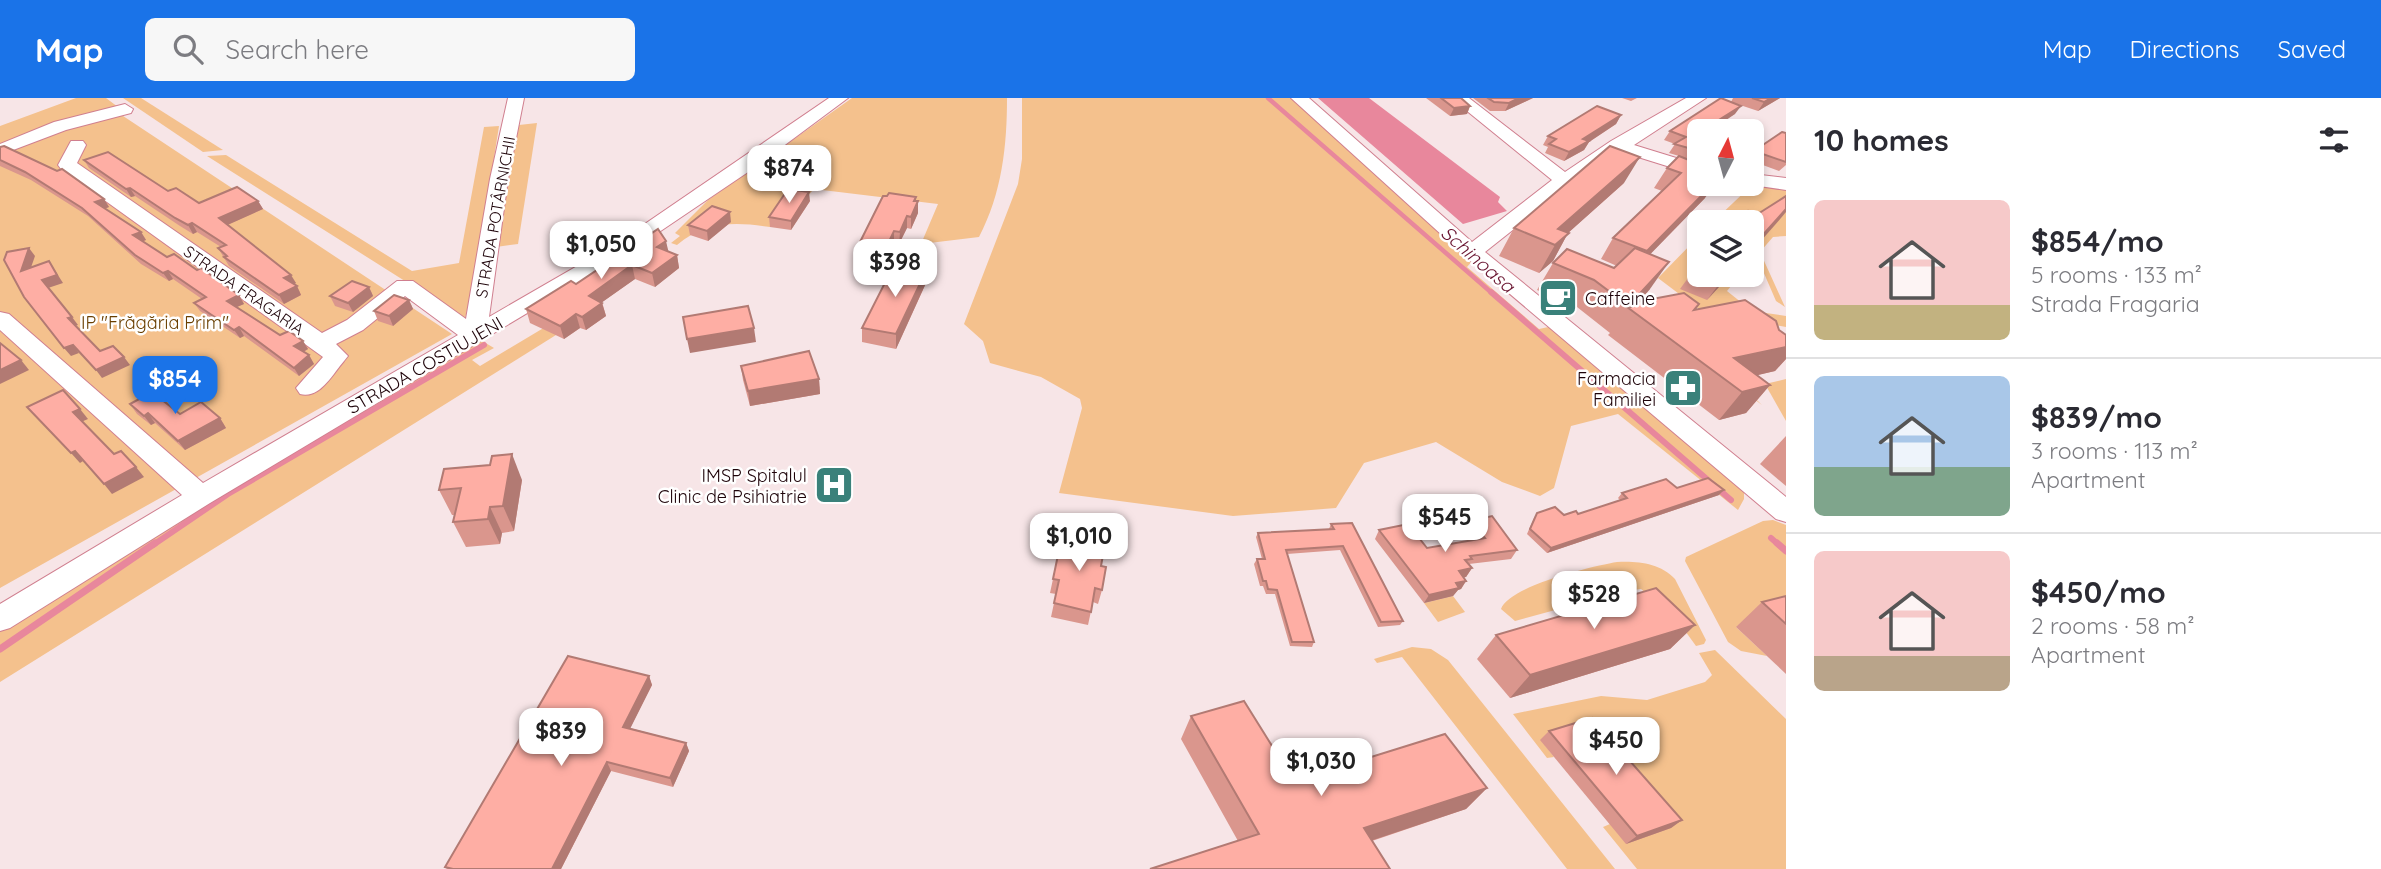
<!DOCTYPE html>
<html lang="en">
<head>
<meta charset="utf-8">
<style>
	:root { --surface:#fff; --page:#f7f7f7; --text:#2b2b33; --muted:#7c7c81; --line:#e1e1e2; --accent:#1a73e8 }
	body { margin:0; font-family:Quicksand,sans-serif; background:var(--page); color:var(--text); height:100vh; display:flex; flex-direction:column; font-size:26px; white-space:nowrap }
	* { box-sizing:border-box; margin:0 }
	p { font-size:23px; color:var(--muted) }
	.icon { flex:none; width:38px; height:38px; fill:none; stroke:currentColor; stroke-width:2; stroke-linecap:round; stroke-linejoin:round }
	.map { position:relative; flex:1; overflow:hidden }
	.side { display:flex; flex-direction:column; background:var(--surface); width:595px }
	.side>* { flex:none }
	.needle { width:46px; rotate:6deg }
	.fabs { position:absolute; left:1687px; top:21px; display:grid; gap:14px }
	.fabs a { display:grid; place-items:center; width:77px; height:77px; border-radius:10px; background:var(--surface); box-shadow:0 4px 10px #0003; font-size:35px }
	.price { position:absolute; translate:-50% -60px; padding:0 16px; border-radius:14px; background:#fff; color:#222; font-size:23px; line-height:46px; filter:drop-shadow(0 2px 4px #0008) }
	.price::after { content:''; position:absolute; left:50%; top:42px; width:21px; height:16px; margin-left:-10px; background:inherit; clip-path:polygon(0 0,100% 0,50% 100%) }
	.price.on { background:var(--accent); color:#fff }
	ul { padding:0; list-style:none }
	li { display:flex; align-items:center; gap:21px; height:175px; padding:0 28px }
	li+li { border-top:2px solid var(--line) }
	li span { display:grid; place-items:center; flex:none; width:196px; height:140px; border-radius:10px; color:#555 }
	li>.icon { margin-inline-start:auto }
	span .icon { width:84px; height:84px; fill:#fffc; stroke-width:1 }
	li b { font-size:30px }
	h2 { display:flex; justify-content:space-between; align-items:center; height:84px; padding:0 28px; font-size:30px }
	header { display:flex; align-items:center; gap:42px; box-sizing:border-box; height:98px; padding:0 35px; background:var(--accent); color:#fff }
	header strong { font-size:33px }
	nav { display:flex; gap:38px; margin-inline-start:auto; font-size:24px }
	.search { width:490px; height:63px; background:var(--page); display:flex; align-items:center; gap:18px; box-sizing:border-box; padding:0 24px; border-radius:10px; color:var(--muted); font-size:26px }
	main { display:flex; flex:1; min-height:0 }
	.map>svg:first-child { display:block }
	.green { fill:#f4c18d }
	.water { fill:#e8879c }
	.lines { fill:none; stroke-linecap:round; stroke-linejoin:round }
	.stream-far2 { stroke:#e8879c; stroke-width:4.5 }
	.stream-far1 { stroke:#e8879c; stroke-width:6 }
	.stream { stroke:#e8879c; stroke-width:7 }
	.minor-casing { stroke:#d07f8f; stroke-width:2 }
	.minor { fill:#fff; fill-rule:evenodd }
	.wall { fill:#da968d }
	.shaded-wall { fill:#b27a73 }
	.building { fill:#feaea4; stroke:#b27a73; stroke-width:2 }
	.labels { text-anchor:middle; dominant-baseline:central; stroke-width:5; stroke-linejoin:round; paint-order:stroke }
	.far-street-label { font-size:16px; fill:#1e0309; stroke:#fff }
	.poi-label { font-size:18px; fill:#1e0309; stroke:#fff; text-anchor:end }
	.park-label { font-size:18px; fill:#6a3f01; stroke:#fff }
	.street-label { font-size:18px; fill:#1e0309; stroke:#fff }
	.water-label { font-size:19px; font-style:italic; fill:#691430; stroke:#fff }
</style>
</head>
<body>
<header>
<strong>Map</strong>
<div class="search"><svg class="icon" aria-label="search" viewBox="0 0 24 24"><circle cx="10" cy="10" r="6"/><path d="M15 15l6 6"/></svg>Search here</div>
<nav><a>Map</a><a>Directions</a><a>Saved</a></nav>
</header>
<main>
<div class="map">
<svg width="1786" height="771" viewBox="0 0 1786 771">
	<rect width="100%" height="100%" fill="#f7e5e7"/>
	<!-- green -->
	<g class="green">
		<polygon points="76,0 106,0 118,9 114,12 452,236 0,490 0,28"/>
		<polygon points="123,0 141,0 223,52 203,54"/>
		<path d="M 852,0 L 1007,0 C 1007,48 1002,95 979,139 L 921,146 L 938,106 L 814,91 L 806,100 L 790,98 L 770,129 C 735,124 705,123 677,147 L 671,145 L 680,138 L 675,135 L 708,102 Z"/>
		<polygon points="1022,0 1292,0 1475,160 1467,169 1539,231 1553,228 1744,392 1744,401 1738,412 1618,316 1571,328 1554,390 1540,398 1502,384 1436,344 1364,365 1336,410 1233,418 1059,395 1082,310 1080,301 1041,279 990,265 983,243 964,226 1018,86 1022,61"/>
		<polygon points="537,25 518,146 496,149 519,27"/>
		<polygon points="499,28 478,162 465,221 207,58 226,57 412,173 459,165 484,29"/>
		<polygon points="1754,85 1786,89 1786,138 1773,139 1760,154 1785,209 1776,203 1757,159 1752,164 1752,124 1713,124"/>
		<polygon points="1699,138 1699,177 1740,177 1727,193 1752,213 1786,218 1786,229 1708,215 1736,282 1762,307 1683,247 1703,214 1658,180"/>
		<polygon points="587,204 600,206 556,237 0,584 0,530 479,241 494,250 472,262 480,268"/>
		<polygon points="1786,281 1786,323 1765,286"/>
		<polygon points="1773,422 1786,427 1786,532 1736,529 1767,558 1741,553 1728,544 1685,463 1686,459 1763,423"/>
		<path d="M 1617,464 C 1638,463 1660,465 1675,481 L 1706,542 L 1704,546 L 1696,548 L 1675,519 L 1641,491 L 1625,493 L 1515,523 L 1501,511 C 1509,488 1593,468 1617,464 Z"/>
		<polygon points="1453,498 1465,514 1438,524 1424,505"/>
		<polygon points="1412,549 1431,551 1448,562 1615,771 1567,771 1402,559 1377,565 1374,561"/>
		<polygon points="1715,552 1786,621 1786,771 1637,771 1603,729 1610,726 1541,642 1554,659 1547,660 1513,616 1601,598 1647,602 1705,584 1712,577 1699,555"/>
	</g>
	<!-- water -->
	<polygon class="water" points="1318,0 1369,0 1500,99 1498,104 1507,113 1463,126"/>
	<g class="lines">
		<!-- stream-far2 -->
		<polyline class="stream-far2" points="1268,0 1493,196"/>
		<!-- stream-far1 -->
		<g class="stream-far1">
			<polyline points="1491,194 1731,402"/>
			<polyline points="1771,440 1779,447"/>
			<polyline points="153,447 228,396 484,247"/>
		</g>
		<!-- stream -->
		<g class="stream">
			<polyline points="1777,445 1786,453"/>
			<polyline points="0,551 155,445"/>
		</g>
		<!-- minor casing -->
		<g class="minor-casing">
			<g id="minor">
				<path d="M 508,0 L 524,0 L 508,81 L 489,219 L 617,145 L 829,0 L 848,0 L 754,70 L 631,153 L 210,405 L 10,530 L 0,533 L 0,506 L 182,397 L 0,232 L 0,214 L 9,216 L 203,385 L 458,237 L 405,198 L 363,232 L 336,246 L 348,258 L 344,263 C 332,277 320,301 300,296 L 296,290 L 323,259 L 61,71 L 58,67 L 71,43 L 83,43 L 86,47 L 77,65 L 322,235 L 347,222 L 397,183 L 413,183 L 466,221 L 490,81 Z"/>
				<polygon points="1291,0 1309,0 1472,144 1552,82 1451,0 1469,0 1565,74 1611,43 1686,0 1706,0 1634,47 1699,67 1699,78 1622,54 1571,86 1485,154 1786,399 1786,424 1776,421 1465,158"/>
				<polygon points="125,6 133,11 131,15 66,32 0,57 0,46 54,24"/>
				<polygon points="1752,76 1786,80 1786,92 1745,86 1752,86"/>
			</g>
		</g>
		<!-- minor -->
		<use href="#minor" class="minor"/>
	</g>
	<!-- wall -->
	<g class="wall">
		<polygon points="1426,0 1461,0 1470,8 1467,16 1450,18"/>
		<polygon points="1473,0 1533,0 1505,13 1490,13"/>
		<polygon points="1622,0 1637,0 1631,3"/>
		<polygon points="1733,0 1780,0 1758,13 1731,4"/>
		<polygon points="1735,16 1699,33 1699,58 1693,62 1681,59 1705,100 1650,156 1650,191 1639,204 1695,211 1779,232 1786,237 1786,261 1775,273 1757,277 1770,287 1746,315 1719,322 1608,237 1610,235 1577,209 1537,192 1553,165 1614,170 1617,168 1601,161 1613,140 1662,93 1654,90 1667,70 1679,58 1669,55 1675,46 1664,42 1670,33"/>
		<polygon points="1621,17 1616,26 1589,44 1584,52 1564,63 1545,55 1548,49 1543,47 1548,38"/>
		<polygon points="1786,35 1786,67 1779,73 1752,63 1752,56 1754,53"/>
		<polygon points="0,49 104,101 109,109 105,111 141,134 146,142 143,143 167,159 197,172 239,197 244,206 237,209 280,237 303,243 308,251 304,254 309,257 314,266 299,278 244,238 240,240 200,213 194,205 202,201 173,181 169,183 141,166 88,118 31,82 0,68"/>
		<polygon points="84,62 199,105 258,103 263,111 227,127 296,185 294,186 297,188 301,197 284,206 229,168 218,150 221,149 197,134 193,136 180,128 135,98 131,99 89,70"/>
		<polygon points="1624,85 1568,135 1553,163 1539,175 1499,158 1514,130"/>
		<polygon points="810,103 791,132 770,129 769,119"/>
		<polygon points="916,103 918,103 918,115 911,131 907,130 899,146 894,145 884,166 857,162 857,150"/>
		<polygon points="731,124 708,143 690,137 688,127"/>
		<polygon points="668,154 677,157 679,170 655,189 635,181 602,204 606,218 586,232 580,230 564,241 530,225 526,211 576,186"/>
		<polygon points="1699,165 1699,177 1730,177 1707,202 1680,191"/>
		<polygon points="927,171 926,185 896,251 862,244 862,230"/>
		<polygon points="369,189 373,198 353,214 335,208 330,198"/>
		<polygon points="409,202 413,211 393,228 378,223 374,213"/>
		<polygon points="741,268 819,281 820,296 750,308 743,282"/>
		<polygon points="130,306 180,316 220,320 226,330 185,352 155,325 151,327 137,316"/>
		<polygon points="1786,338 1786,388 1760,366"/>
		<polygon points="522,382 514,433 502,435 500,446 466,449 453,424 455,417 452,417 439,392"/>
		<polygon points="1677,390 1719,397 1547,455 1527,436 1534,420 1537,415 1564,417 1578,416 1620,402 1618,400 1622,395"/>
		<polygon points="1470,423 1517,452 1511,461 1469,466 1472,470 1466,479 1464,479 1466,483 1461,491 1458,492 1453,498 1424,505 1375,441 1379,432 1427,450 1474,442 1464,432"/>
		<polygon points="1331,426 1403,523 1400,527 1378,529 1340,452 1287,456 1314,544 1312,549 1290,548 1275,496 1266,496 1263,488 1260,488 1254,466 1257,461 1262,461 1256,439 1258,435 1329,431"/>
		<polygon points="1101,468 1102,492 1098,506 1093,504 1088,527 1051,519 1056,496 1050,495 1053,481"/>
		<polygon points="1786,498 1786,576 1736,529 1762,504"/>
		<polygon points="1695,527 1670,551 1510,600 1477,561 1496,537"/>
		<polygon points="649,578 652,587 630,630 686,645 689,653 673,689 611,673 561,771 447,771 445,769"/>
		<polygon points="1191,618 1294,683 1487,690 1466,711 1372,743 1238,743 1181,641"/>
		<polygon points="1549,633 1682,722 1671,730 1626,746 1540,642"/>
	</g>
	<!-- shaded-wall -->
	<g class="shaded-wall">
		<polygon points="1519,0 1533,0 1505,13 1509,5"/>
		<polygon points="1771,0 1780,0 1758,13 1764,4"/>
		<polygon points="1470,8 1467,16 1450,18 1454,10"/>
		<polygon points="1741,8 1735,16 1710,33 1711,27"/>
		<polygon points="1621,17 1616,26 1589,44 1584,52 1564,63 1569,54 1583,41"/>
		<polygon points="1699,53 1699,58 1693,62"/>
		<polygon points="1640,59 1624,85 1568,135 1553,163 1539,175 1555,147 1558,131"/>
		<polygon points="1713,86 1715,86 1705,100 1633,174 1647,153"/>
		<polygon points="130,90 135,98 131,99 126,91"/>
		<polygon points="809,94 810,103 791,132 791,123"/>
		<polygon points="916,99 916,110 918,103 918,115 911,131 911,119"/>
		<polygon points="104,101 109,109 101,112 95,104"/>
		<polygon points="258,103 263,111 223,129 219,120"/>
		<polygon points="1786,111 1786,114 1781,120 1752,153 1752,149"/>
		<polygon points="730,114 731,124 708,143 707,133"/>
		<polygon points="907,118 907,130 899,146 900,134"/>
		<polygon points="192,125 197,134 193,136 188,127"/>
		<polygon points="894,133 894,145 884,166 884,154"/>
		<polygon points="141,134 146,142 139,145 133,137"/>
		<polygon points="666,143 669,156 657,149"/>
		<polygon points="29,150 35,158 27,181 21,173"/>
		<polygon points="677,157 679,170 655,189 652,175"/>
		<polygon points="49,163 63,185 48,190 42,182"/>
		<polygon points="1669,164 1650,191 1631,212 1629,208"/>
		<polygon points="632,167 635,181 594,210 602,205 606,218 586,232 582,219 589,198"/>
		<polygon points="927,171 926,185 896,251 896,236"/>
		<polygon points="168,173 173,181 169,183 163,175"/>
		<polygon points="291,177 296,185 289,189 284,180"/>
		<polygon points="1726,177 1730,177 1707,202"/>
		<polygon points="297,188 301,197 284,206 279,197"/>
		<polygon points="369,189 373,198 353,214 348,205"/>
		<polygon points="239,197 244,206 232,211 227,203"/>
		<polygon points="409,202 413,211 393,228 389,218"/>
		<polygon points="576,216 580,230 564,241 560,228"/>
		<polygon points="72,219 78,227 74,228 68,220"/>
		<polygon points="239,229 244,238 240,240 234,232"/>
		<polygon points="754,230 756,244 690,255 687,241"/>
		<polygon points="303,243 308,251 299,256 294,248"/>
		<polygon points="73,247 79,255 71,258 64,250"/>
		<polygon points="1786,249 1786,261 1775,273 1729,284 1734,260"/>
		<polygon points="309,257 314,266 299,278 294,270"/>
		<polygon points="124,259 130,267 102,280 96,272"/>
		<polygon points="21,262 29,272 0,286 0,272"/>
		<polygon points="819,281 820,296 750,308 748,293"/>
		<polygon points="1770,287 1746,315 1719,322 1742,294"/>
		<polygon points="80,311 88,321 81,324 73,314"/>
		<polygon points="148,315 155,325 151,327 144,318"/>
		<polygon points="220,320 226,330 185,352 178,343"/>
		<polygon points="75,353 83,363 80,365 71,355"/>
		<polygon points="512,356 522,382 514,433 503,408"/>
		<polygon points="136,369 144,379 112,396 104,386"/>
		<polygon points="1724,392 1719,397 1547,455 1551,450"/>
		<polygon points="490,409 502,435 500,446 488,421"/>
		<polygon points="1472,470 1466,479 1453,482 1459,473"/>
		<polygon points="1466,483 1461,491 1458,492 1453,498 1424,505 1429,497 1456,485"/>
		<polygon points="1695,527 1670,551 1510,600 1530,577"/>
		<polygon points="649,578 652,587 627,637 623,629"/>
		<polygon points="686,645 689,653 673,689 670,680"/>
		<polygon points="607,664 611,673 561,771 552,771"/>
		<polygon points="1487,690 1466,711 1346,751 1364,730"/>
		<polygon points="1682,722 1671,730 1626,746 1637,738"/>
	</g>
	<!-- building -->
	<g class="building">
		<polygon points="1441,0 1461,0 1470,8 1454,10"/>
		<polygon points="1488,0 1519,0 1509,5 1494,4"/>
		<polygon points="1721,0 1741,8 1711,27 1722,33 1699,33 1699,53 1674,46 1686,39 1670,33"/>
		<polygon points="1752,0 1771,0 1764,4"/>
		<polygon points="1597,8 1621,17 1583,41 1589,43 1569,54 1549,46 1556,41 1548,38"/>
		<polygon points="1782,34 1786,35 1786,64 1754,53"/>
		<polygon points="4,48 57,73 62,71 104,101 95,104 141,134 133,137 167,159 174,156 197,172 201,170 239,197 227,203 280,237 289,233 303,243 294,248 309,257 294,270 239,229 234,232 194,205 206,199 168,173 163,175 135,157 82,110 25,74 0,62 0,49"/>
		<polygon points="1610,48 1640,59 1558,131 1569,135 1555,147 1514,130"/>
		<polygon points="108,54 168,93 176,90 199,105 237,89 258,103 219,120 291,177 284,180 297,188 279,197 224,159 227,158 218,150 226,147 192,125 188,127 175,120 130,90 126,91 84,62"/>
		<polygon points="1679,58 1699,66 1699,86 1713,86 1647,153 1613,140 1681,75 1667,70"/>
		<polygon points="788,91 809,94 791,123 769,119"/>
		<polygon points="889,95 916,99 914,103 918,103 911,119 907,118 900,134 894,133 884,154 857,150 883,98 887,98"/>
		<polygon points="1786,98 1786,111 1752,149 1752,124 1738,124 1748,113 1753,119"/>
		<polygon points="712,108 730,114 707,133 688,127"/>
		<polygon points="658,131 666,143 657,149 677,157 652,175 632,167 589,198 602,205 582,219 576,216 560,228 526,211 571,183 576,186"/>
		<polygon points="29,150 21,173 49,163 57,177 42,182 72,219 68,220 100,253 113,248 124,259 96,272 73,247 64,250 24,199 4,162 7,154"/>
		<polygon points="1635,150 1669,164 1631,205 1684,195 1699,206 1694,212 1745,202 1776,223 1779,232 1786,237 1786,249 1734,260 1770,287 1742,294 1627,209 1630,209 1594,182 1553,165 1567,151 1614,170"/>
		<polygon points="895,165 927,171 896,236 862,230"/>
		<polygon points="352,183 369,189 348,205 330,198"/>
		<polygon points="394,197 409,202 389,218 374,213"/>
		<polygon points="748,208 754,230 687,241 683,219"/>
		<polygon points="0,245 21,262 0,272"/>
		<polygon points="809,253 819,281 748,293 741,268"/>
		<polygon points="63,292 80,311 73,314 114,356 121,353 136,369 104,386 75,353 71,355 27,309"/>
		<polygon points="152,294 180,316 201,304 220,320 178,343 148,315 144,318 130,306"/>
		<polygon points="512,356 503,408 490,409 488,421 453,424 461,390 439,392 444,371 490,367 492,358"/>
		<polygon points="1708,380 1724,392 1551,450 1530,431 1537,415 1555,409 1564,417 1576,413 1578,416 1627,400 1622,395 1666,381 1677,390"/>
		<polygon points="1492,418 1517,452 1470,458 1472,461 1465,462 1472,470 1459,473 1466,483 1456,485 1459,490 1429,497 1379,432 1408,426 1427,450 1485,440 1470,423"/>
		<polygon points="1352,425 1403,523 1381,524 1343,448 1286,452 1314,544 1292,544 1277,492 1268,491 1266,483 1263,483 1257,461 1265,461 1258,435 1334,431 1331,426"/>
		<polygon points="1068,438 1105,446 1101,468 1106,469 1102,492 1095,490 1091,514 1054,505 1059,482 1053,481 1058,457 1063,458"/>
		<polygon points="1656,490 1695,527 1530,577 1496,537"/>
		<polygon points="1786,498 1786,526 1762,504"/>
		<polygon points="568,558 649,578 623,629 686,645 670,680 607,664 552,771 453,771 445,769"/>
		<polygon points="1244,603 1294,683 1445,636 1487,690 1364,730 1390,771 1150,771 1259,736 1191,618"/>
		<polygon points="1592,620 1682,722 1637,738 1549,633"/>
	</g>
	<!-- icons -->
	<defs>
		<g id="cafe-square" transform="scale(2.0125)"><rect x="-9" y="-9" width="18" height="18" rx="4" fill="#3a817a" stroke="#fff"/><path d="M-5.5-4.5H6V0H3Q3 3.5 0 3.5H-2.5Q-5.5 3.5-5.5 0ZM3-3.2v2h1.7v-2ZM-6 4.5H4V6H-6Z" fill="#fff"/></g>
		<g id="pharmacy-square" transform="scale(2.0125)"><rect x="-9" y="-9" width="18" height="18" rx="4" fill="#3a817a" stroke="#fff"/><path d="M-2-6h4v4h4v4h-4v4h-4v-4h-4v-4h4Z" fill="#fff"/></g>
		<g id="hospital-square" transform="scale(2.0125)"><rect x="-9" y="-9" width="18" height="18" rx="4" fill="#3a817a" stroke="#fff"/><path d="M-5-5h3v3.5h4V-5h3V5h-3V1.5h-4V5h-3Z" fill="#fff"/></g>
	</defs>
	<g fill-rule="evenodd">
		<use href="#cafe-square" x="1558" y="200"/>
		<use href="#pharmacy-square" x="1683" y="290"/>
		<use href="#hospital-square" x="834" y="387"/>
	</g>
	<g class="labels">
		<!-- far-street labels -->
		<g class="far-street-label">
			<text transform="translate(495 119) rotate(-80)">STRADA POTÂRNICHII</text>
			<text transform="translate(244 192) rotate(35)">STRADA FRAGARIA</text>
		</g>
		<!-- poi labels -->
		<g class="poi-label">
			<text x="1585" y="200" text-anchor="start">Caffeine</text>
			<text x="1656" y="280">Farmacia<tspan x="1656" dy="21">Familiei</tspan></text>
			<text x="807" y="377">IMSP Spitalul<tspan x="807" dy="21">Clinic de Psihiatrie</tspan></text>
		</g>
		<!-- park labels -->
		<g class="park-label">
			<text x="155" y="224">IP "Frăgăria Prim"</text>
		</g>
		<!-- street labels -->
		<g class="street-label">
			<text transform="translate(425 267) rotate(-30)">STRADA COSTIUJENI</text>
		</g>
		<!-- water labels -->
		<g class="water-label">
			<text transform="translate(1478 161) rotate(41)">Schinoasa</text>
		</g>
	</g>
</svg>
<div class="fabs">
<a><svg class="needle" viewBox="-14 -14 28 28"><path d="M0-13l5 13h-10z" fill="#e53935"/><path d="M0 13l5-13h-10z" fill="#7c7c81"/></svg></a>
<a><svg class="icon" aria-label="layers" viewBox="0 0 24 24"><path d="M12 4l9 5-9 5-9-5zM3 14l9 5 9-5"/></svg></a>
</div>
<b class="price" style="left:789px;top:107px">$874</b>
<b class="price" style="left:601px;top:183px">$1,050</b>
<b class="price" style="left:895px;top:201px">$398</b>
<b class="price on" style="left:175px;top:318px">$854</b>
<b class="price" style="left:1445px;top:456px">$545</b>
<b class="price" style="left:1079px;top:475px">$1,010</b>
<b class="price" style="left:1594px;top:533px">$528</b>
<b class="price" style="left:561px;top:670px">$839</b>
<b class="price" style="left:1616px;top:679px">$450</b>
<b class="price" style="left:1321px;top:700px">$1,030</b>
</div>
<section class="side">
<h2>10 homes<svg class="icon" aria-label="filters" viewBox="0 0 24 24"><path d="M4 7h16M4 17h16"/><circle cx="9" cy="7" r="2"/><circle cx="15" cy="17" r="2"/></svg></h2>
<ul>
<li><span style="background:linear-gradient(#f6c9c9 75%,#c2b280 0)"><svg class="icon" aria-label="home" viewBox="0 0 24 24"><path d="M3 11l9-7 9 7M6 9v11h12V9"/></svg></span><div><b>$854/mo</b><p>5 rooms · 133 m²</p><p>Strada Fragaria</p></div></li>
<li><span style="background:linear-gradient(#a9c7e8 65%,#7fa58c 0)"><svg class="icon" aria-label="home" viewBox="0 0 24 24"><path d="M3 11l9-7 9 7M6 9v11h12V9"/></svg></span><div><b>$839/mo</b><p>3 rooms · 113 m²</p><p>Apartment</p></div></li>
<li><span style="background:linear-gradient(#f6c9c9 75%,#b9a48a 0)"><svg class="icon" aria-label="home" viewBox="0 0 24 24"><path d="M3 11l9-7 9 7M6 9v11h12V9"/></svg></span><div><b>$450/mo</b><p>2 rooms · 58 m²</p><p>Apartment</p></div></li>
</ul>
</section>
</main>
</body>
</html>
